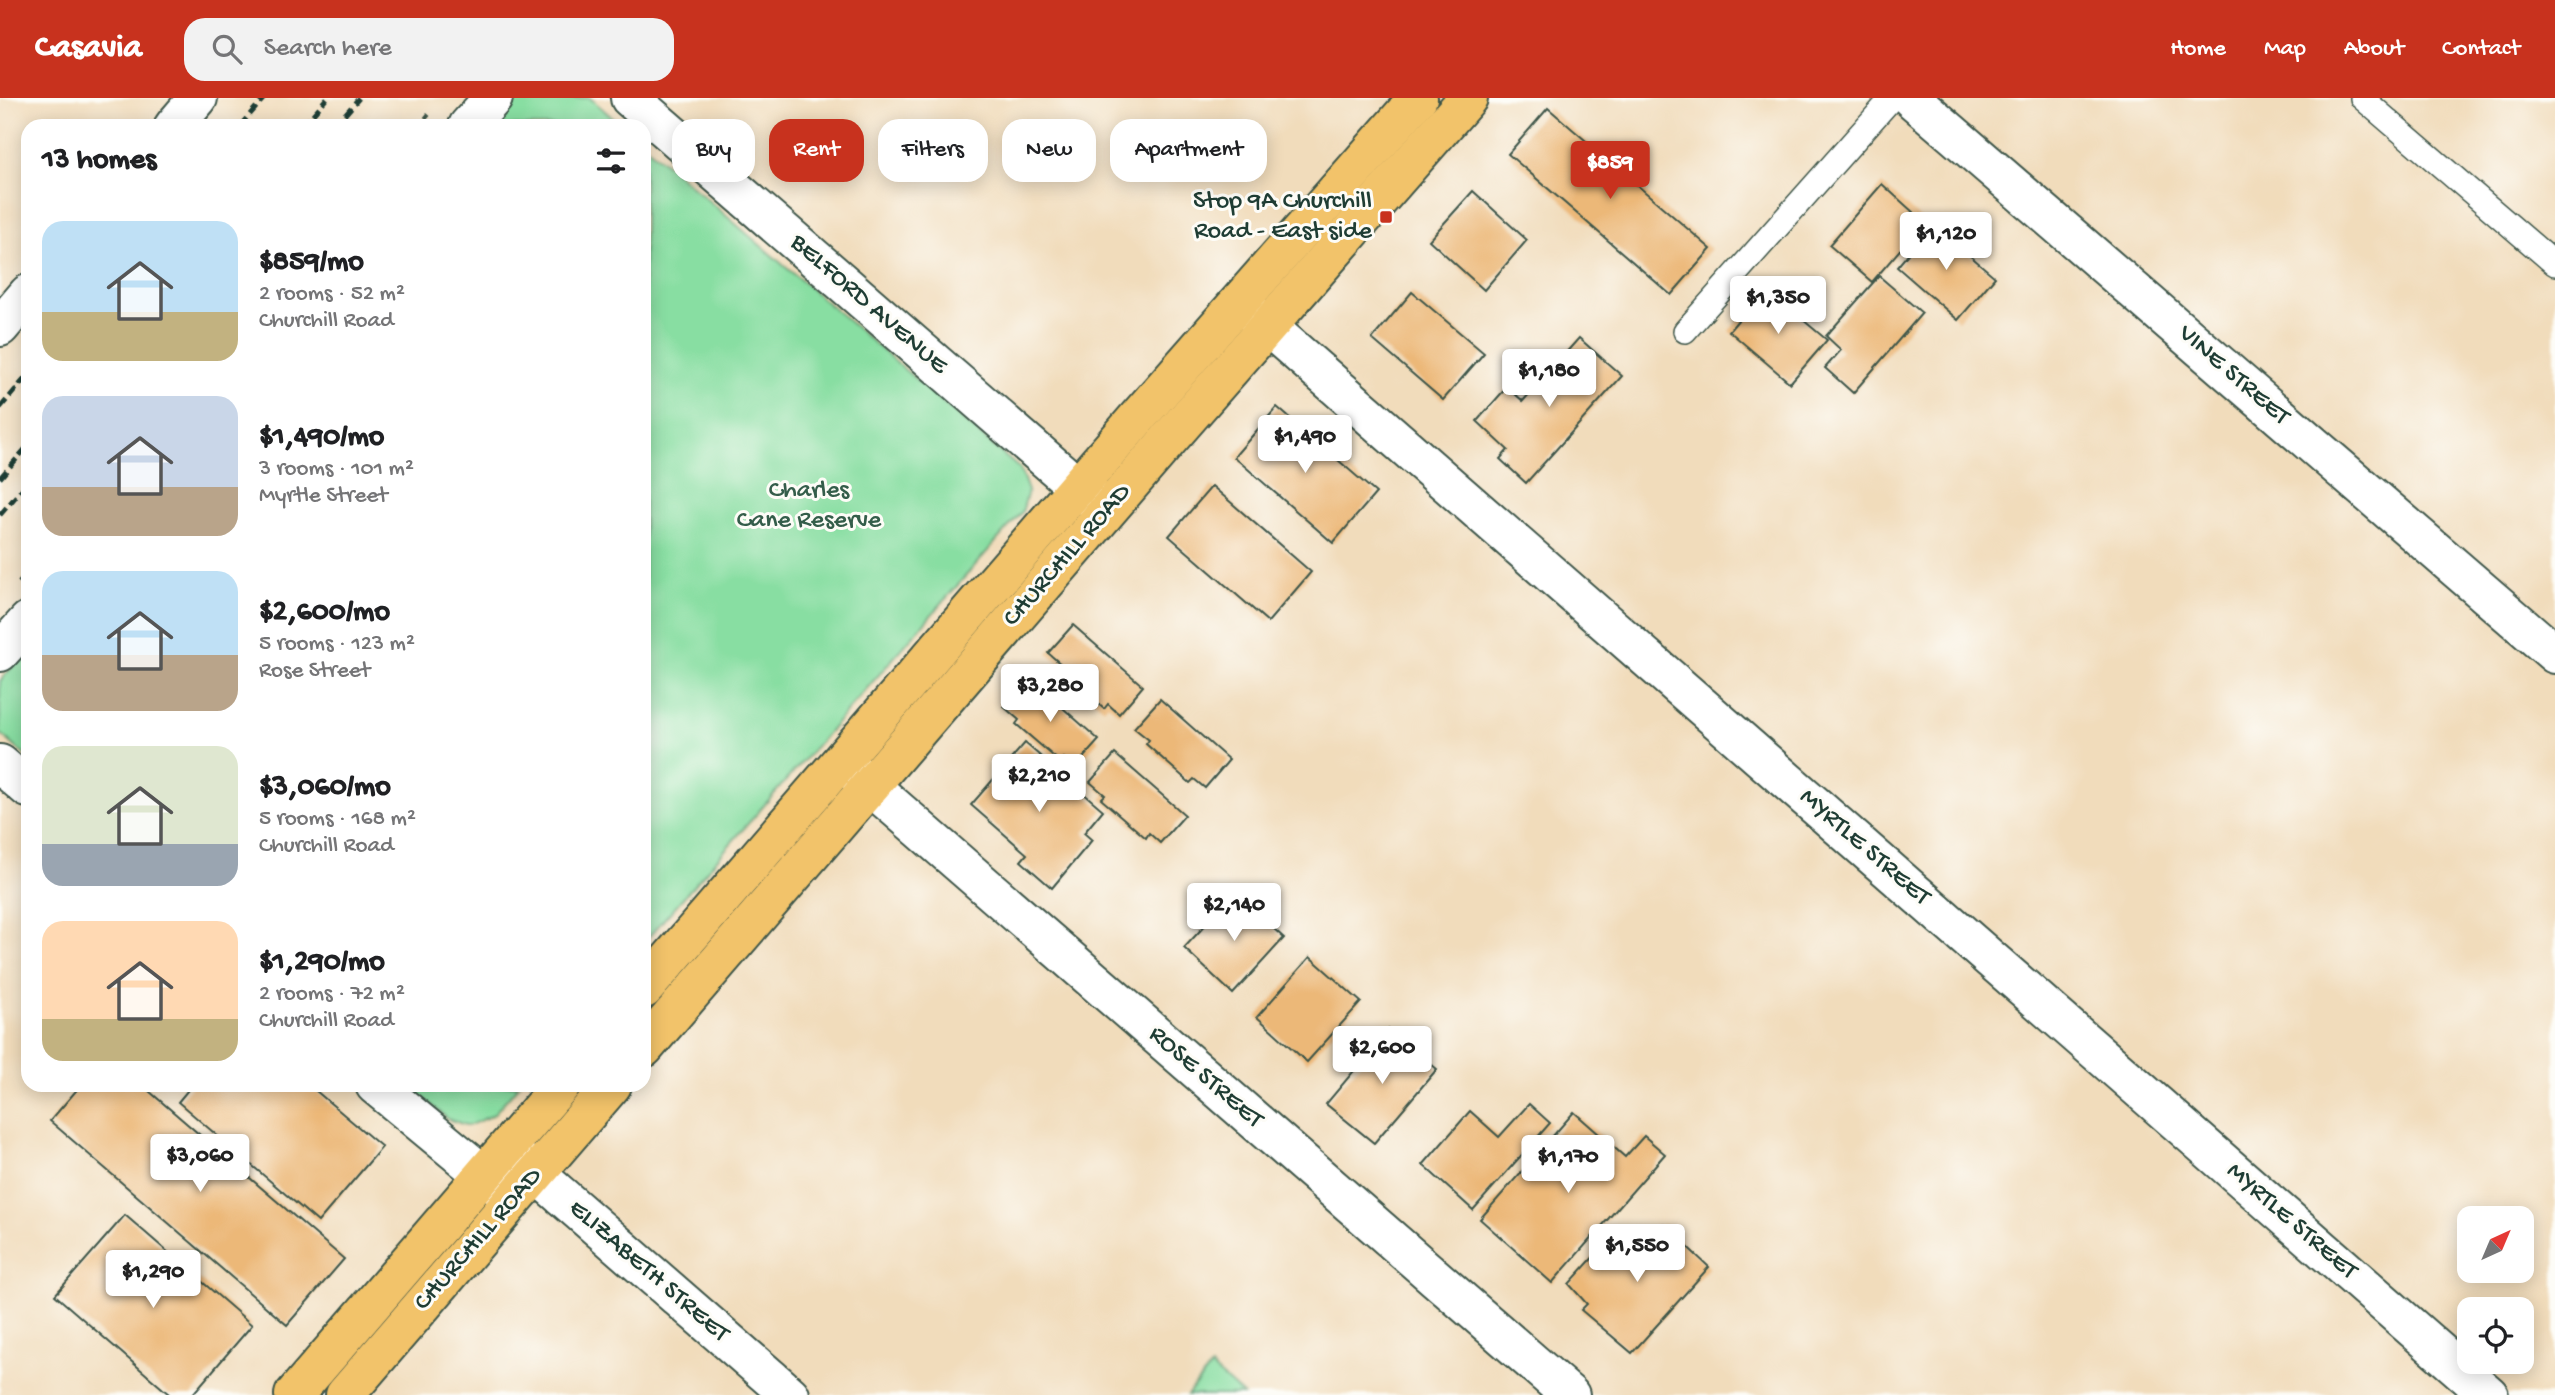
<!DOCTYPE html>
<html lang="en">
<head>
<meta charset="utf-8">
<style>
	:root { --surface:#fff; --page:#f2f2f2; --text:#202124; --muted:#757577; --accent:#c8321e }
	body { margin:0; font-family:"Gochi Hand",sans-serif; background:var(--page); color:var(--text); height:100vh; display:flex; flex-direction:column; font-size:26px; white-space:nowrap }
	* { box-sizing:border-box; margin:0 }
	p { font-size:23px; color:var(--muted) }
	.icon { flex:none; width:38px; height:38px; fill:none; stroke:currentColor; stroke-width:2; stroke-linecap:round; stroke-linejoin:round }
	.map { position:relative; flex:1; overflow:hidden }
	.sheet { position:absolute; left:21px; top:21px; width:630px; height:973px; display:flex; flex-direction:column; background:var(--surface); border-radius:21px; box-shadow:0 4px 18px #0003 }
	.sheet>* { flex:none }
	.hud { position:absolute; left:672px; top:21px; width:665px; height:63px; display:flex; gap:14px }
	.needle { width:46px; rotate:44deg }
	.tools { position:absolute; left:2457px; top:1108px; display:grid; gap:14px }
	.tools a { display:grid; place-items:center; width:77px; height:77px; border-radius:14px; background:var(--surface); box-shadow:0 4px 18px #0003; font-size:35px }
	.price { position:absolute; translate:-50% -60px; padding:0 16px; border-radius:7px; background:#fff; color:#222; font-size:23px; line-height:46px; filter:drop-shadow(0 2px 4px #0008) }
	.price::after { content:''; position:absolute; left:50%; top:42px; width:21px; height:16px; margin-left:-10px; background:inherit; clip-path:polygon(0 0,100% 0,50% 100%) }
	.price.active { background:var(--accent); color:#fff }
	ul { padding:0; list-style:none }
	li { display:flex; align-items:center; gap:21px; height:175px; padding:0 21px }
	li span { display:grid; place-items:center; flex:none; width:196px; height:140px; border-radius:21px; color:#555 }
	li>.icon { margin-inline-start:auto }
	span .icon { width:84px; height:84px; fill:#fffc; stroke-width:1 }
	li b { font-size:30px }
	h2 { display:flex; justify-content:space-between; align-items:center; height:84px; padding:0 21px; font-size:30px }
	.tag { padding:0 24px; border-radius:21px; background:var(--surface); box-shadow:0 4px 18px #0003; font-size:24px; line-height:63px }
	.tag.active { background:var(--accent); color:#fff }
	header { display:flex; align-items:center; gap:42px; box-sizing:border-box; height:98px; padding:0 35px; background:var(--accent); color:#fff }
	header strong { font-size:33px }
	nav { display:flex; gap:38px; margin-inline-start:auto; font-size:24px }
	.search { width:490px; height:63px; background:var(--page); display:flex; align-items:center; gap:18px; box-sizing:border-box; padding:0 24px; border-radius:21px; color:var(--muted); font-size:26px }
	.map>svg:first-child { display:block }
	.green { fill:#88dea2; stroke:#548e6b; stroke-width:2 }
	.building { fill:#ecb878 }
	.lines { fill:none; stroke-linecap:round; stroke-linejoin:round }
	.lane-casing { stroke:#3e5548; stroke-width:26 }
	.street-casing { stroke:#3e5548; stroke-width:42 }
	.primary-casing { stroke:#3e5548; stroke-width:42 }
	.path { stroke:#3e5548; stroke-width:4.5; stroke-dasharray:5 5; stroke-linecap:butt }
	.lane { stroke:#fff; stroke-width:23 }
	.street { stroke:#fff; stroke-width:38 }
	.primary { stroke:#f2c36a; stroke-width:38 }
	.rail { stroke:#1f3d34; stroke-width:5; stroke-dasharray:10 5; stroke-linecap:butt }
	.poi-dot { fill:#c8321e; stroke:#fdfcf7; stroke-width:2.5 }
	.labels { text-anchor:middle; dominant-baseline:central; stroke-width:6; stroke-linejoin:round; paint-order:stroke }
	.poi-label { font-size:26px; fill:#1f3d34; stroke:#fdfcf7; text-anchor:end }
	.street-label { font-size:26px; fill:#1f3d34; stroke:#fdfcf7 }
	.park-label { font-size:26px; fill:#345d4a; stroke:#fdfcf7 }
</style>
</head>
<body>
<header>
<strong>Casavia</strong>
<div class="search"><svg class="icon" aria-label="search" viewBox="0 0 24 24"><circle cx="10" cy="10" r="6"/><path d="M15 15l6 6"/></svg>Search here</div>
<nav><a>Home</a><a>Map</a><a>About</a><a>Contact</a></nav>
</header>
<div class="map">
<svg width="2555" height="1297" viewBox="0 0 2555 1297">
	<rect width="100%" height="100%" fill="#fdfcf7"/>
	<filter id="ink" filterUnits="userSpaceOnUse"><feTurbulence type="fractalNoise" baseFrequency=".0143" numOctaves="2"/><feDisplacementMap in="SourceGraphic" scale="14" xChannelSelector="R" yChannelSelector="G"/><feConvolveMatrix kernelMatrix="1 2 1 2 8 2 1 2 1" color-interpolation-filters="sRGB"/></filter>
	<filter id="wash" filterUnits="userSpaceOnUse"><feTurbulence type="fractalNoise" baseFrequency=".00686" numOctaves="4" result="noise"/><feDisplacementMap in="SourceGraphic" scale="28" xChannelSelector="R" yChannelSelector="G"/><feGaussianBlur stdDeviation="1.57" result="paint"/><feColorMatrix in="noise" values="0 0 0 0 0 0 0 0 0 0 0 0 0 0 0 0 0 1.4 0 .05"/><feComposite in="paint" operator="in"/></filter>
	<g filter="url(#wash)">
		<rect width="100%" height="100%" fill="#f1dcbb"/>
		<!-- green -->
		<g class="green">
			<polygon points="512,0 590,0 622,28 487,28"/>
			<polygon points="644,47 1020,371 1028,393 1022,414 644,844"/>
			<polygon points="28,551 28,660 0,635 0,583"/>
			<polygon points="408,987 519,987 493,1017 468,1028 448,1021"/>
			<polygon points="1211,1269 1243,1297 1187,1297"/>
		</g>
		<g id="blocks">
			<!-- building -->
			<g class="building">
				<polygon points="1548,10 1711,151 1671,197 1508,56"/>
				<polygon points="1882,86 1924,124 1872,184 1829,147"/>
				<polygon points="1473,93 1527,142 1484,192 1429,142"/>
				<polygon points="1933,126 1995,179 1958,222 1897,169"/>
				<polygon points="1879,178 1922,215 1853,295 1825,270 1841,252 1826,238"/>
				<polygon points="1765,190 1827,242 1790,285 1729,233"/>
				<polygon points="1412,194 1484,255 1443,302 1372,241"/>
				<polygon points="1579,240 1622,278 1526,385 1500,361 1508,352 1477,323 1507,289 1523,303"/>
				<polygon points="1277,309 1376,395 1333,445 1234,359"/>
				<polygon points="1212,388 1311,474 1268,524 1169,438"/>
				<polygon points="1073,527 1143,588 1119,616 1108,606 1104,611 1060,572 1063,568 1048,555"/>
				<polygon points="1029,580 1099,642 1075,669 1064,660 1060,664 1016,626 1019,622 1004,609"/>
				<polygon points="1160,601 1229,662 1205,690 1194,681 1190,685 1146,646 1149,642 1134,630"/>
				<polygon points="1025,645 1103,712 1084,735 1092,742 1052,790 1021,763 1027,756 971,707"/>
				<polygon points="1115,656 1185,717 1160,745 1149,735 1146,740 1101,701 1105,697 1090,684"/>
				<polygon points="1235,795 1284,840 1233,896 1184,850"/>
				<polygon points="1310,859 1361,904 1307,964 1257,919"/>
				<polygon points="1389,931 1437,971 1374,1045 1326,1006"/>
				<polygon points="81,987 142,987 344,1161 287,1227 50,1023"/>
				<polygon points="192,987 309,987 382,1049 318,1124 178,1004"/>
				<polygon points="1529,1006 1550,1025 1473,1112 1423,1067 1470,1013 1499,1039"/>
				<polygon points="1574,1014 1625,1059 1644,1038 1665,1056 1552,1185 1480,1121"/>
				<polygon points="125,1117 252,1227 192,1297 170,1297 55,1197"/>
				<polygon points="1663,1126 1709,1169 1632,1255 1581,1212 1587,1206 1569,1186 1617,1133 1631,1145 1649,1142"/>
			</g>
		</g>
	</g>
	<g filter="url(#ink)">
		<use href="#blocks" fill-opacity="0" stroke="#3e5548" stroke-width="2"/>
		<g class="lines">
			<!-- lane casing -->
			<g class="lane-casing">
				<g id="lane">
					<polyline points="2362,0 2555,166"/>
					<polyline points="1685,233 1892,0"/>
				</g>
			</g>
			<!-- street casing -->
			<g class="street-casing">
				<g id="street">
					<polyline points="630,0 1102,410"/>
					<polyline points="1911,0 2555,556"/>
					<polyline points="174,28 198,0"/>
					<polyline points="468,28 493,0"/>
					<polyline points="1243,207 2489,1297"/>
					<polyline points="0,229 28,196"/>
					<polyline points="0,554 28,523"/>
					<polyline points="0,666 28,690"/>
					<polyline points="845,666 1570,1297"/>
					<polyline points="375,987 508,1097"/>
					<polyline points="511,1054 790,1297"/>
				</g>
			</g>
			<!-- primary casing -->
			<g class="primary-casing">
				<g id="primary">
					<polyline points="644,891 1138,319 1418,0"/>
					<polyline points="644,950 1170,340 1468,0"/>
					<polyline points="294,1297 561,987"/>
					<polyline points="345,1297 612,987"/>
				</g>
			</g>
			<!-- path -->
			<g class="path">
				<polyline points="419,28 430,15"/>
				<polyline points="19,485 28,475"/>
			</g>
			<!-- lane -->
			<use href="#lane" class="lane"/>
			<!-- street -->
			<use href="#street" class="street"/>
			<!-- primary -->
			<use href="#primary" class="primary"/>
			<!-- rail -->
			<g class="rail">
				<polyline points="240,28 264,0"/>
				<polyline points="303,28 327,0"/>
				<polyline points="335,28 359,0"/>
				<polyline points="0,310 28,277"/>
				<polyline points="0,380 28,348"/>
				<polyline points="0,417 28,384"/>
			</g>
		</g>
	</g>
	<!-- markers -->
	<rect class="poi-dot" x="1379" y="112" width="14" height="14" rx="3.5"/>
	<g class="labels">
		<!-- poi labels -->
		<g class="poi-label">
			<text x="1372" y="104">Stop 9A Churchill<tspan x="1372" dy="30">Road - East side</tspan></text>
		</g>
		<!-- street labels -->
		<g class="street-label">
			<text transform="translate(868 207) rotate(41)">BELFORD AVENUE</text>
			<text transform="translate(2233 278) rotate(41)">VINE STREET</text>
			<text transform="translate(1068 458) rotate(-49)">CHURCHILL ROAD</text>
			<text transform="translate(1864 750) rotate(41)">MYRTLE STREET</text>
			<text transform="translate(1205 980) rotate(41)">ROSE STREET</text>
			<text transform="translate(2291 1124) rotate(41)">MYRTLE STREET</text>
			<text transform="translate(479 1142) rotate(-49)">CHURCHILL ROAD</text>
			<text transform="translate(648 1174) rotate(41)">ELIZABETH STREET</text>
		</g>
		<!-- park labels -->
		<g class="park-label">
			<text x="809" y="393">Charles<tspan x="809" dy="30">Cane Reserve</tspan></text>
		</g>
	</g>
</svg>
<div class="tools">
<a><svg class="needle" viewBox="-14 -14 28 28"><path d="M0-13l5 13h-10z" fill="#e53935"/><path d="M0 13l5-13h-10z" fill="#757577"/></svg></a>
<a><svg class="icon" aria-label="locate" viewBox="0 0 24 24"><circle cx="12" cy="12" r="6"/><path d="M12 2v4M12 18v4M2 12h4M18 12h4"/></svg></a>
</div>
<b class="price active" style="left:1610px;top:103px">$859</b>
<b class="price" style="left:1946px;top:174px">$1,120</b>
<b class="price" style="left:1778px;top:238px">$1,350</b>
<b class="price" style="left:1549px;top:311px">$1,180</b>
<b class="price" style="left:1305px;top:377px">$1,490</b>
<b class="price" style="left:1050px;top:626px">$3,280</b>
<b class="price" style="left:1039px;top:716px">$2,210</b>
<b class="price" style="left:1234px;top:845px">$2,140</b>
<b class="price" style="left:1382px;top:988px">$2,600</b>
<b class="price" style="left:200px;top:1096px">$3,060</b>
<b class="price" style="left:1568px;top:1097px">$1,170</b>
<b class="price" style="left:1637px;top:1186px">$1,550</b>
<b class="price" style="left:153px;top:1212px">$1,290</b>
<div class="hud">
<a class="tag">Buy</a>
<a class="tag active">Rent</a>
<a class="tag">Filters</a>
<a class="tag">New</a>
<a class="tag">Apartment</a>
</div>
<section class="sheet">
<h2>13 homes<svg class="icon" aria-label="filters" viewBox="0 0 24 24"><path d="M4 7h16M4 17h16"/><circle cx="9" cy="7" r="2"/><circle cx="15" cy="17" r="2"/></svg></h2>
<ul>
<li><span style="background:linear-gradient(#bfe0f5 65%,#c2b280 0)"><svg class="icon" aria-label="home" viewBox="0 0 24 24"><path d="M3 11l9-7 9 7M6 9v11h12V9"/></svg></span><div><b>$859/mo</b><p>2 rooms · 52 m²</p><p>Churchill Road</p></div></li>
<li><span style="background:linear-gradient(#c9d6e8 65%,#b9a48a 0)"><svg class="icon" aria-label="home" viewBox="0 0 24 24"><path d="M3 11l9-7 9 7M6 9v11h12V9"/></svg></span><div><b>$1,490/mo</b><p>3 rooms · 101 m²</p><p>Myrtle Street</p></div></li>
<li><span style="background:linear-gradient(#bfe0f5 60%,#b9a48a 0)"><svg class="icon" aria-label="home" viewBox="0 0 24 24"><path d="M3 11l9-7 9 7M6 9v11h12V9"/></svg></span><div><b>$2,600/mo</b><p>5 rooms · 123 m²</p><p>Rose Street</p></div></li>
<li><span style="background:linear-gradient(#dfe7d0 70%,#9aa5b1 0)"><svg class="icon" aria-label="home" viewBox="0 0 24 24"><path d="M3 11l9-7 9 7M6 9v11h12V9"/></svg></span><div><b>$3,060/mo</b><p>5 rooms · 168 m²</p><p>Churchill Road</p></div></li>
<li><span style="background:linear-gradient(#ffd9b3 70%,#c2b280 0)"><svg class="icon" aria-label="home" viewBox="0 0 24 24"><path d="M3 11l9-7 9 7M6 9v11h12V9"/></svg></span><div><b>$1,290/mo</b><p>2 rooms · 72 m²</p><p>Churchill Road</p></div></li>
</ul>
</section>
</div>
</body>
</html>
